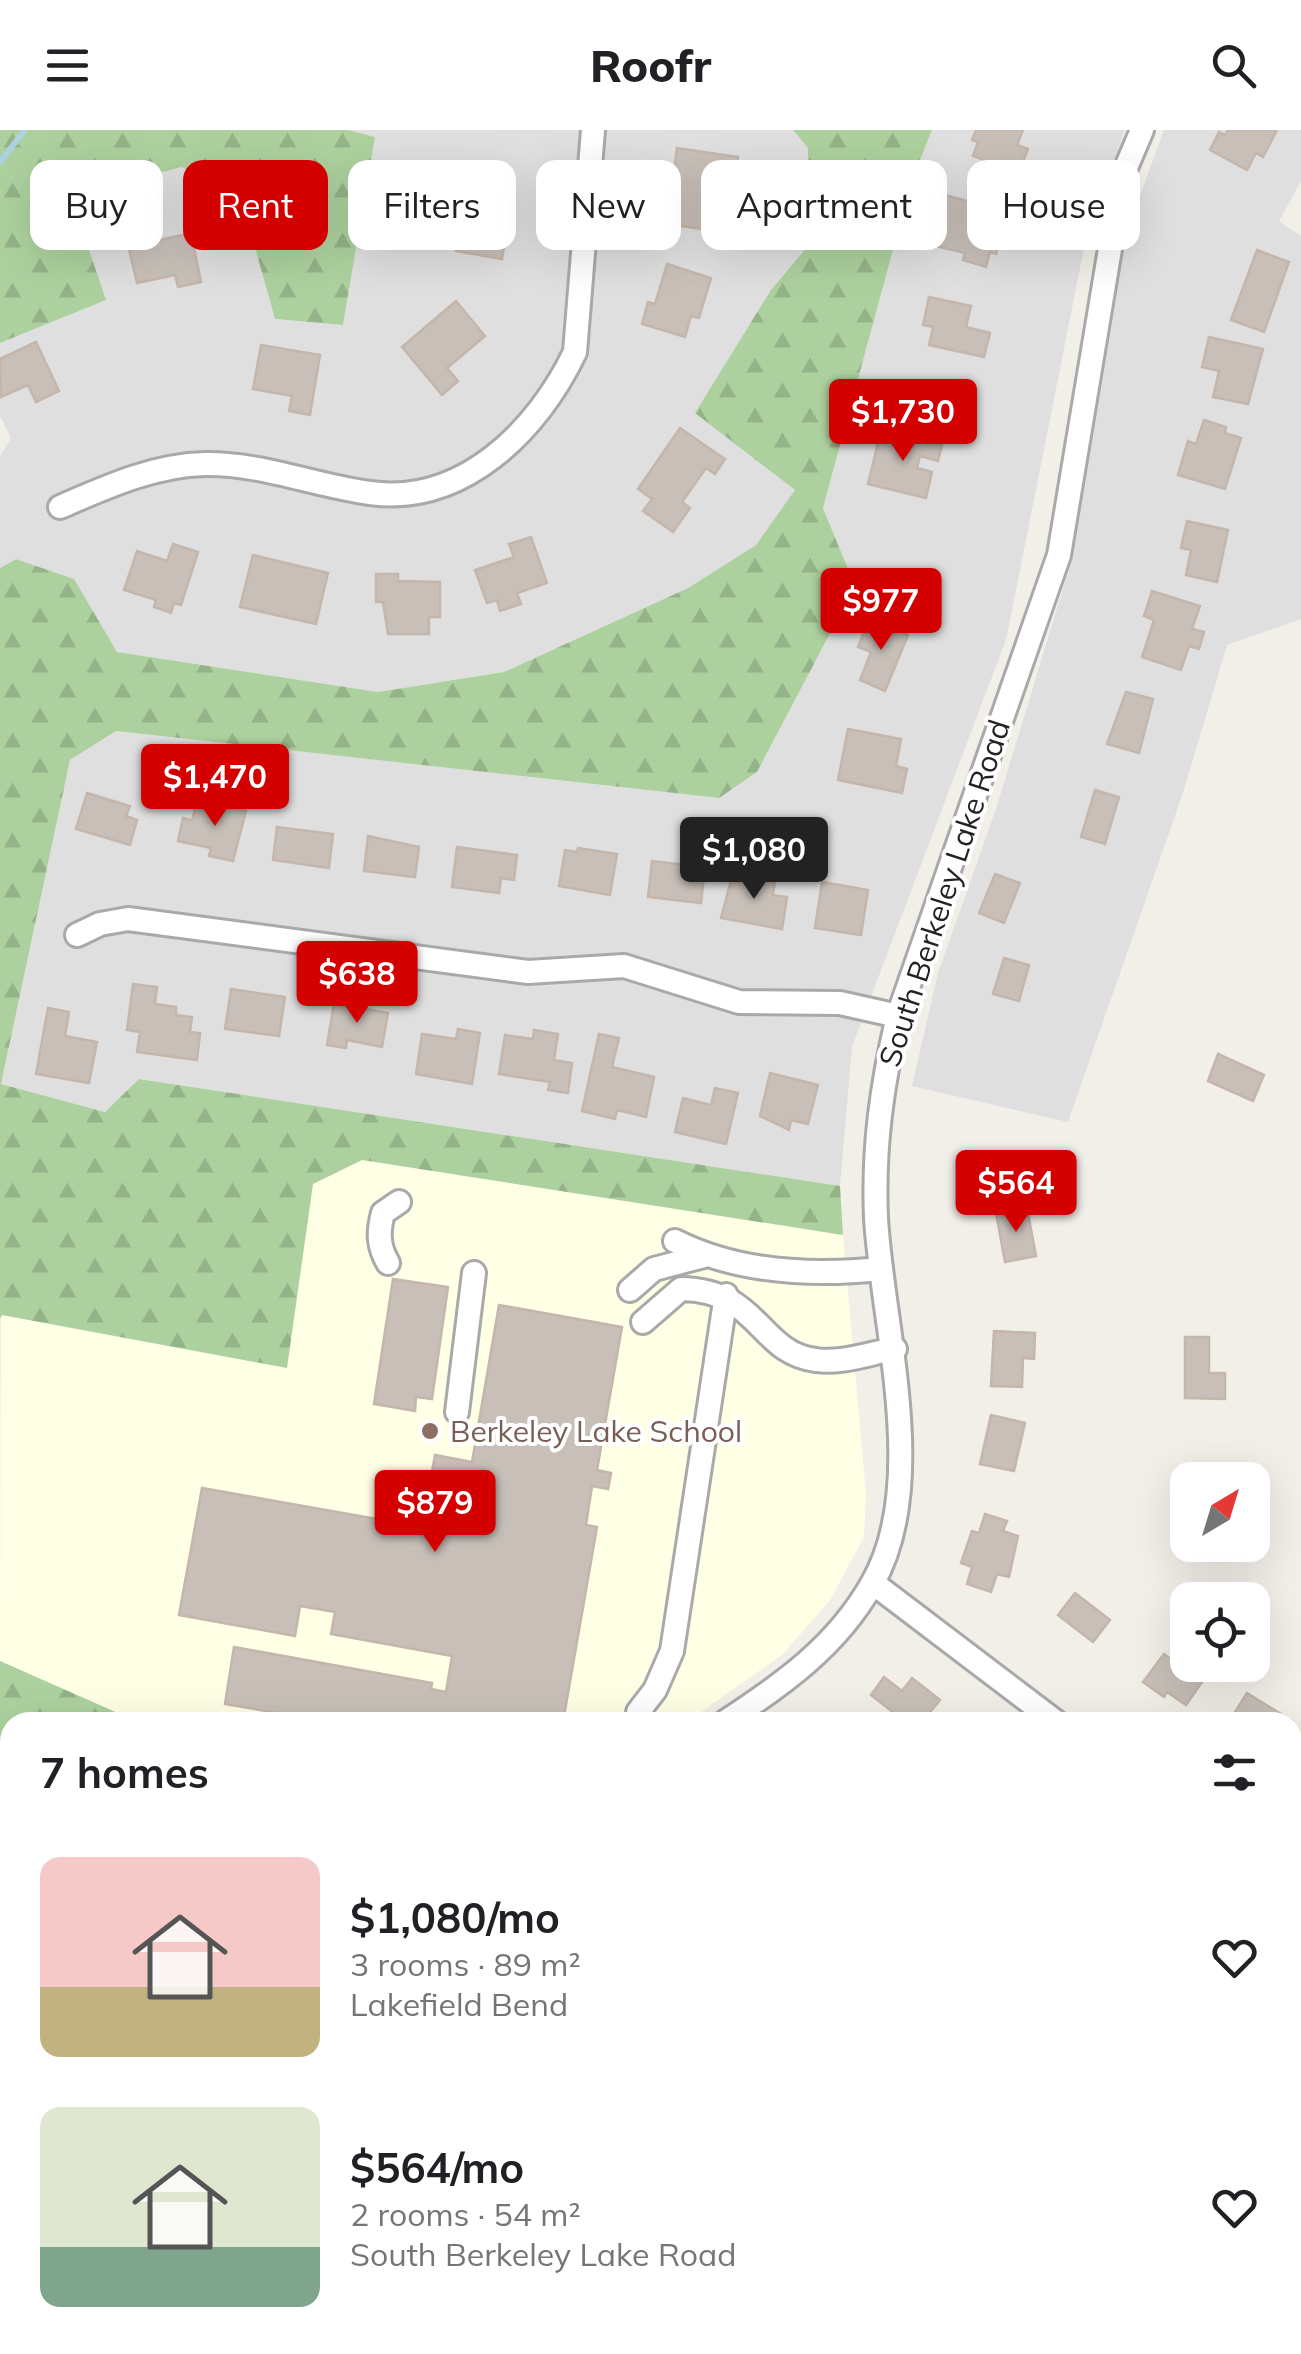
<!DOCTYPE html>
<html lang="en">
<head>
<meta charset="utf-8">
<style>
	:root { --surface:#fff; --page:#f2f2f2; --text:#202124; --muted:#757577; --accent:#d40000 }
	body { margin:0; font-family:Mulish,sans-serif; background:var(--page); color:var(--text); height:100vh; display:flex; flex-direction:column; font-size:38px; white-space:nowrap }
	* { box-sizing:border-box; margin:0 }
	p { font-size:32px; color:var(--muted) }
	.icon { flex:none; width:55px; height:55px; fill:none; stroke:currentColor; stroke-width:2; stroke-linecap:round; stroke-linejoin:round }
	.map { position:relative; flex:1; overflow:hidden }
	.panel { position:absolute; left:0px; top:1582px; width:1302px; height:642px; display:flex; flex-direction:column; background:var(--surface); border-radius:30px 30px 0 0; box-shadow:0 10px 40px #0002 }
	.panel>* { flex:none }
	.guide { position:absolute; left:30px; top:30px; width:1242px; height:90px; display:flex; gap:20px }
	.needle { width:65px; rotate:38deg }
	.buttons { position:absolute; left:1170px; top:1332px; display:grid; gap:20px }
	.buttons a { display:grid; place-items:center; width:100px; height:100px; border-radius:20px; background:var(--surface); box-shadow:0 10px 40px #0002; font-size:50px }
	.price { position:absolute; translate:-50% -85px; padding:0 22px; border-radius:10px; background:var(--accent); color:#fff; font-size:32px; line-height:65px; filter:drop-shadow(0 2px 5px #0008) }
	.price::after { content:''; position:absolute; left:50%; top:60px; width:30px; height:22px; margin-left:-15px; background:inherit; clip-path:polygon(0 0,100% 0,50% 100%) }
	.price.current { background:#222; color:#fff }
	ul { padding:0; list-style:none }
	li { display:flex; align-items:center; gap:30px; height:250px; padding:0 40px }
	li span { display:grid; place-items:center; flex:none; width:280px; height:200px; border-radius:20px; color:#555 }
	li>.icon { margin-inline-start:auto }
	span .icon { width:120px; height:120px; fill:#fffc; stroke-width:1 }
	li b { font-size:42px }
	h2 { display:flex; justify-content:space-between; align-items:center; height:120px; padding:0 40px; font-size:42px }
	.chip { padding:0 35px; border-radius:20px; background:var(--surface); box-shadow:0 10px 40px #0002; font-size:35px; line-height:90px }
	.chip.current { background:var(--accent); color:#fff }
	header { display:flex; justify-content:space-between; align-items:center; height:130px; padding:0 40px; background:var(--surface); font-size:45px; font-weight:800 }
	.map>svg:first-child { display:block }
	.residential { fill:#e0dfdf }
	.education { fill:#ffffe5 }
	.forest { fill:url(#forest-firs) }
	.lines { fill:none; stroke-linecap:round; stroke-linejoin:round }
	.stream { stroke:#aad3df; stroke-width:6 }
	.building { fill:#c7bfb8; stroke:#c4b6ab; stroke-width:2.5 }
	.minor-casing { stroke:#a9a9a9; stroke-width:28 }
	.minor { stroke:#fff; stroke-width:22 }
	.education-dot { fill:#8d6e63; stroke:#fff; stroke-width:4 }
	.labels { text-anchor:middle; dominant-baseline:central; stroke-width:8; stroke-linejoin:round; paint-order:stroke }
	.street-label { font-size:30px; fill:#222; stroke:#fff }
	.education-label { font-size:30px; fill:#785e54; stroke:#fff; text-anchor:start }
</style>
</head>
<body>
<header><svg class="icon" aria-label="menu" viewBox="0 0 24 24"><path d="M4 6h16M4 12h16M4 18h16"/></svg>Roofr<svg class="icon" aria-label="search" viewBox="0 0 24 24"><circle cx="10" cy="10" r="6"/><path d="M15 15l6 6"/></svg></header>
<div class="map">
<svg width="1301" height="2224" viewBox="0 0 1301 2224">
	<defs>
		<pattern id="forest-firs" width="22" height="20" patternUnits="userSpaceOnUse" patternTransform="scale(2.5)"><rect width="22" height="20" fill="#add19e"/><path d="M5 1l3.5 6h-7zM16 11l3.5 6h-7z" fill="#95b388"/></pattern>
	</defs>
	<rect width="100%" height="100%" fill="#f2efe9"/>
	<!-- residential -->
	<g class="residential">
		<polygon points="348,0 793,0 808,18 807,117 771,160 796,359 756,415 688,458 504,542 378,562 116,522 74,449 16,429 0,438 0,326 11,308 0,286 0,213 105,170 83,102 109,56 183,37 243,75 275,189 343,195 375,7"/>
		<polygon points="932,0 1125,0 1087,103 1006,510 852,917 840,1056 140,949 105,982 1,954 70,630 116,601 718,668 757,642 855,456 823,378 912,50"/>
		<polygon points="1164,0 1301,0 1301,51 1279,91 1301,106 1301,489 1227,515 1183,663 1068,992 912,956 938,843 996,679 1071,432 1123,112"/>
		<polygon points="0,1740 10,1754 10,2096 0,2089"/>
	</g>
	<!-- education -->
	<polygon class="education" points="362,1030 843,1105 866,1364 864,1407 830,1470 783,1524 687,1592 138,1592 0,1531 1,1185 286,1238 313,1054"/>
	<!-- forest -->
	<g class="forest">
		<polygon points="0,0 348,0 375,7 343,195 275,189 243,75 182,37 110,56 83,102 106,170 0,213"/>
		<polygon points="793,0 932,0 912,50 823,378 855,456 757,642 719,668 116,601 70,630 1,954 105,982 139,949 840,1056 843,1105 362,1030 313,1054 287,1238 2,1185 0,1189 0,438 16,429 74,449 117,522 378,562 504,542 688,458 756,415 795,360 695,283 771,160 807,117 808,18"/>
		<polygon points="0,1531 138,1592 10,1592 10,1754 0,1740"/>
		<polygon points="0,2089 10,2097 10,2215 132,2215 126,2224 0,2221"/>
	</g>
	<g class="lines">
		<!-- stream -->
		<polyline class="stream" points="0,32 25,0"/>
	</g>
	<!-- building -->
	<g class="building">
		<polygon points="976,0 1023,0 1017,15 1028,19 1019,42 973,26 978,12 972,10"/>
		<polygon points="1228,0 1277,0 1263,27 1256,23 1247,40 1210,20 1219,2 1225,5"/>
		<polygon points="677,18 738,27 736,40 749,42 743,89 718,86 716,101 667,94"/>
		<polygon points="467,44 499,50 495,74 511,77 502,129 456,121"/>
		<polygon points="945,65 1007,82 996,124 990,122 986,137 963,130 965,123 932,115"/>
		<polygon points="157,98 160,110 191,103 201,152 178,157 175,145 137,153 129,119 140,116 137,102"/>
		<polygon points="1257,120 1289,132 1264,202 1231,190"/>
		<polygon points="667,134 711,148 699,188 691,186 685,207 642,194 648,172 655,174"/>
		<polygon points="929,167 971,176 966,197 990,203 984,227 929,215 933,197 923,195"/>
		<polygon points="456,171 485,206 447,238 458,251 442,265 402,217"/>
		<polygon points="1209,207 1263,219 1248,274 1213,267 1219,241 1202,237"/>
		<polygon points="36,212 59,261 36,272 28,255 1,267 0,229"/>
		<polygon points="261,215 320,225 310,285 289,281 292,266 253,259"/>
		<polygon points="1204,290 1226,297 1225,303 1241,308 1225,359 1178,345 1188,311 1196,314"/>
		<polygon points="680,298 725,329 715,344 706,338 682,372 690,378 673,402 643,381 652,369 638,359"/>
		<polygon points="881,300 942,315 938,331 920,326 917,338 932,342 926,368 868,354"/>
		<polygon points="1187,391 1228,400 1217,452 1186,445 1191,420 1181,418"/>
		<polygon points="531,407 547,453 517,463 521,474 500,481 497,470 487,473 475,440 514,427 509,414"/>
		<polygon points="173,414 198,422 181,475 174,473 171,483 154,477 156,470 124,460 137,421 167,431"/>
		<polygon points="253,425 328,443 316,494 240,477"/>
		<polygon points="376,444 398,444 398,451 440,452 440,487 429,487 429,504 388,504 383,472 376,472"/>
		<polygon points="1152,461 1200,476 1192,499 1204,502 1199,519 1189,516 1181,540 1142,527 1154,490 1144,486"/>
		<polygon points="869,489 908,505 885,561 860,550 871,522 858,517"/>
		<polygon points="1126,562 1153,569 1139,623 1107,614"/>
		<polygon points="848,599 901,609 896,636 907,639 902,663 838,650"/>
		<polygon points="1095,660 1119,667 1105,714 1081,707"/>
		<polygon points="87,663 130,676 126,686 137,690 130,715 76,699"/>
		<polygon points="213,666 227,669 226,676 246,681 233,731 209,726 211,718 178,711 183,688 192,690 196,675 210,678"/>
		<polygon points="277,697 333,704 329,738 273,730"/>
		<polygon points="368,706 419,717 415,747 364,741"/>
		<polygon points="457,717 517,725 514,750 501,748 499,763 452,757"/>
		<polygon points="578,718 617,724 610,765 559,756 565,720 577,722"/>
		<polygon points="652,731 705,737 701,773 648,767"/>
		<polygon points="733,743 775,751 773,765 787,767 782,799 721,788"/>
		<polygon points="995,744 1020,753 1004,793 979,783"/>
		<polygon points="822,752 868,760 861,805 815,798"/>
		<polygon points="1004,828 1029,835 1019,871 993,864"/>
		<polygon points="133,854 157,857 155,874 176,877 176,885 192,887 190,902 200,903 197,930 137,922 140,902 127,900"/>
		<polygon points="231,859 285,867 279,906 225,899"/>
		<polygon points="334,873 388,883 382,917 347,910 346,918 327,915"/>
		<polygon points="48,878 69,882 65,906 97,912 89,953 36,944"/>
		<polygon points="458,899 480,903 472,954 416,944 422,904 456,909"/>
		<polygon points="534,900 558,904 554,930 572,933 568,963 548,960 550,952 499,944 505,905 533,909"/>
		<polygon points="599,904 619,908 612,937 654,947 646,987 617,980 615,989 582,981"/>
		<polygon points="1218,924 1264,945 1253,971 1208,951"/>
		<polygon points="770,943 818,955 808,994 791,990 789,1000 760,986"/>
		<polygon points="715,958 738,963 726,1014 675,1002 683,968 711,975"/>
		<polygon points="1027,1078 1036,1126 1005,1132 996,1083"/>
		<polygon points="393,1149 448,1157 432,1269 416,1267 415,1281 374,1274"/>
		<polygon points="499,1175 622,1197 597,1340 611,1343 608,1359 592,1356 586,1395 597,1397 563,1592 454,1592 407,1584 405,1592 331,1592 225,1574 234,1517 432,1553 431,1559 446,1562 452,1526 331,1504 335,1482 300,1476 295,1506 179,1485 202,1358 422,1397 435,1325 472,1332"/>
		<polygon points="994,1201 1035,1203 1034,1229 1023,1228 1022,1257 991,1256"/>
		<polygon points="1185,1207 1209,1207 1209,1243 1225,1243 1225,1269 1185,1268"/>
		<polygon points="991,1285 1025,1293 1014,1341 980,1334"/>
		<polygon points="985,1384 1007,1391 1003,1401 1018,1406 1009,1447 997,1444 991,1462 967,1454 972,1437 961,1433 972,1401 979,1403"/>
		<polygon points="1075,1463 1110,1490 1093,1512 1058,1485"/>
		<polygon points="1164,1524 1202,1552 1186,1575 1167,1562 1164,1567 1143,1552"/>
		<polygon points="884,1547 902,1561 912,1548 940,1570 922,1592 893,1592 898,1586 871,1565"/>
		<polygon points="1247,1563 1292,1591 1291,1592 1230,1590"/>
		<polygon points="0,1969 10,1971 10,2014 0,2012"/>
		<polygon points="915,2215 984,2215 986,2224 916,2224"/>
	</g>
	<g class="lines">
		<!-- minor casing -->
		<g class="minor-casing">
			<g id="minor">
				<path d="M 60,377 C 106,357 154,335 205,334 C 260,333 316,356 370,363 C 463,376 538,300 575,222 L 593,0"/>
				<polyline points="77,805 100,794 128,789 528,842 624,836 739,872 840,873 898,886"/>
				<path d="M 675,1111 C 738,1143 812,1146 881,1139"/>
				<path d="M 388,1133 C 378,1116 378,1102 383,1083 L 399,1072"/>
				<polyline points="630,1160 654,1139 704,1126"/>
				<path d="M 643,1192 L 681,1159 C 760,1160 758,1223 816,1230 C 841,1234 870,1223 895,1219"/>
				<polyline points="457,1282 474,1143"/>
				<polyline points="873,1453 1056,1592"/>
				<polyline points="638,1582 655,1560 672,1521 726,1165"/>
				<path d="M 725,1592 C 782,1555 837,1516 872,1454 C 930,1354 882,1196 876,1088 C 873,1017 882,954 898,886 L 1059,425 L 1115,89 L 1125,40 L 1142,0"/>
				<polyline points="1292,1694 1301,1694"/>
				<polyline points="0,1897 10,1897"/>
				<polyline points="1292,2130 1301,2122"/>
				<polyline points="1278,2215 1282,2224"/>
				<polyline points="152,2224 157,2215"/>
			</g>
		</g>
		<!-- minor -->
		<use href="#minor" class="minor"/>
	</g>
	<!-- markers -->
	<circle class="education-dot" cx="430" cy="1301" r="10"/>
	<g class="labels">
		<!-- street labels -->
		<g class="street-label">
			<text transform="translate(944 763) rotate(-72)">South Berkeley Lake Road</text>
		</g>
		<!-- education labels -->
		<g class="education-label">
			<text x="450" y="1301">Berkeley Lake School</text>
		</g>
	</g>
</svg>
<div class="buttons">
<a><svg class="needle" viewBox="-14 -14 28 28"><path d="M0-13l5 13h-10z" fill="#e53935"/><path d="M0 13l5-13h-10z" fill="#757577"/></svg></a>
<a><svg class="icon" aria-label="locate" viewBox="0 0 24 24"><circle cx="12" cy="12" r="6"/><path d="M12 2v4M12 18v4M2 12h4M18 12h4"/></svg></a>
</div>
<b class="price" style="left:903px;top:334px">$1,730</b>
<b class="price" style="left:881px;top:523px">$977</b>
<b class="price" style="left:215px;top:699px">$1,470</b>
<b class="price current" style="left:754px;top:772px">$1,080</b>
<b class="price" style="left:357px;top:896px">$638</b>
<b class="price" style="left:1016px;top:1105px">$564</b>
<b class="price" style="left:435px;top:1425px">$879</b>
<div class="guide">
<a class="chip">Buy</a>
<a class="chip current">Rent</a>
<a class="chip">Filters</a>
<a class="chip">New</a>
<a class="chip">Apartment</a>
<a class="chip">House</a>
</div>
<section class="panel">
<h2>7 homes<svg class="icon" aria-label="filters" viewBox="0 0 24 24"><path d="M4 7h16M4 17h16"/><circle cx="9" cy="7" r="2"/><circle cx="15" cy="17" r="2"/></svg></h2>
<ul>
<li><span style="background:linear-gradient(#f6c9c9 65%,#c2b280 0)"><svg class="icon" aria-label="home" viewBox="0 0 24 24"><path d="M3 11l9-7 9 7M6 9v11h12V9"/></svg></span><div><b>$1,080/mo</b><p>3 rooms · 89 m²</p><p>Lakefield Bend</p></div><svg class="icon" aria-label="heart" viewBox="0 0 24 24"><path d="M12 20l-8-8c-3-5 5-10 8-4 3-6 11-1 8 4z"/></svg></li>
<li><span style="background:linear-gradient(#dfe7d0 70%,#7fa58c 0)"><svg class="icon" aria-label="home" viewBox="0 0 24 24"><path d="M3 11l9-7 9 7M6 9v11h12V9"/></svg></span><div><b>$564/mo</b><p>2 rooms · 54 m²</p><p>South Berkeley Lake Road</p></div><svg class="icon" aria-label="heart" viewBox="0 0 24 24"><path d="M12 20l-8-8c-3-5 5-10 8-4 3-6 11-1 8 4z"/></svg></li>
</ul>
</section>
</div>
</body>
</html>
